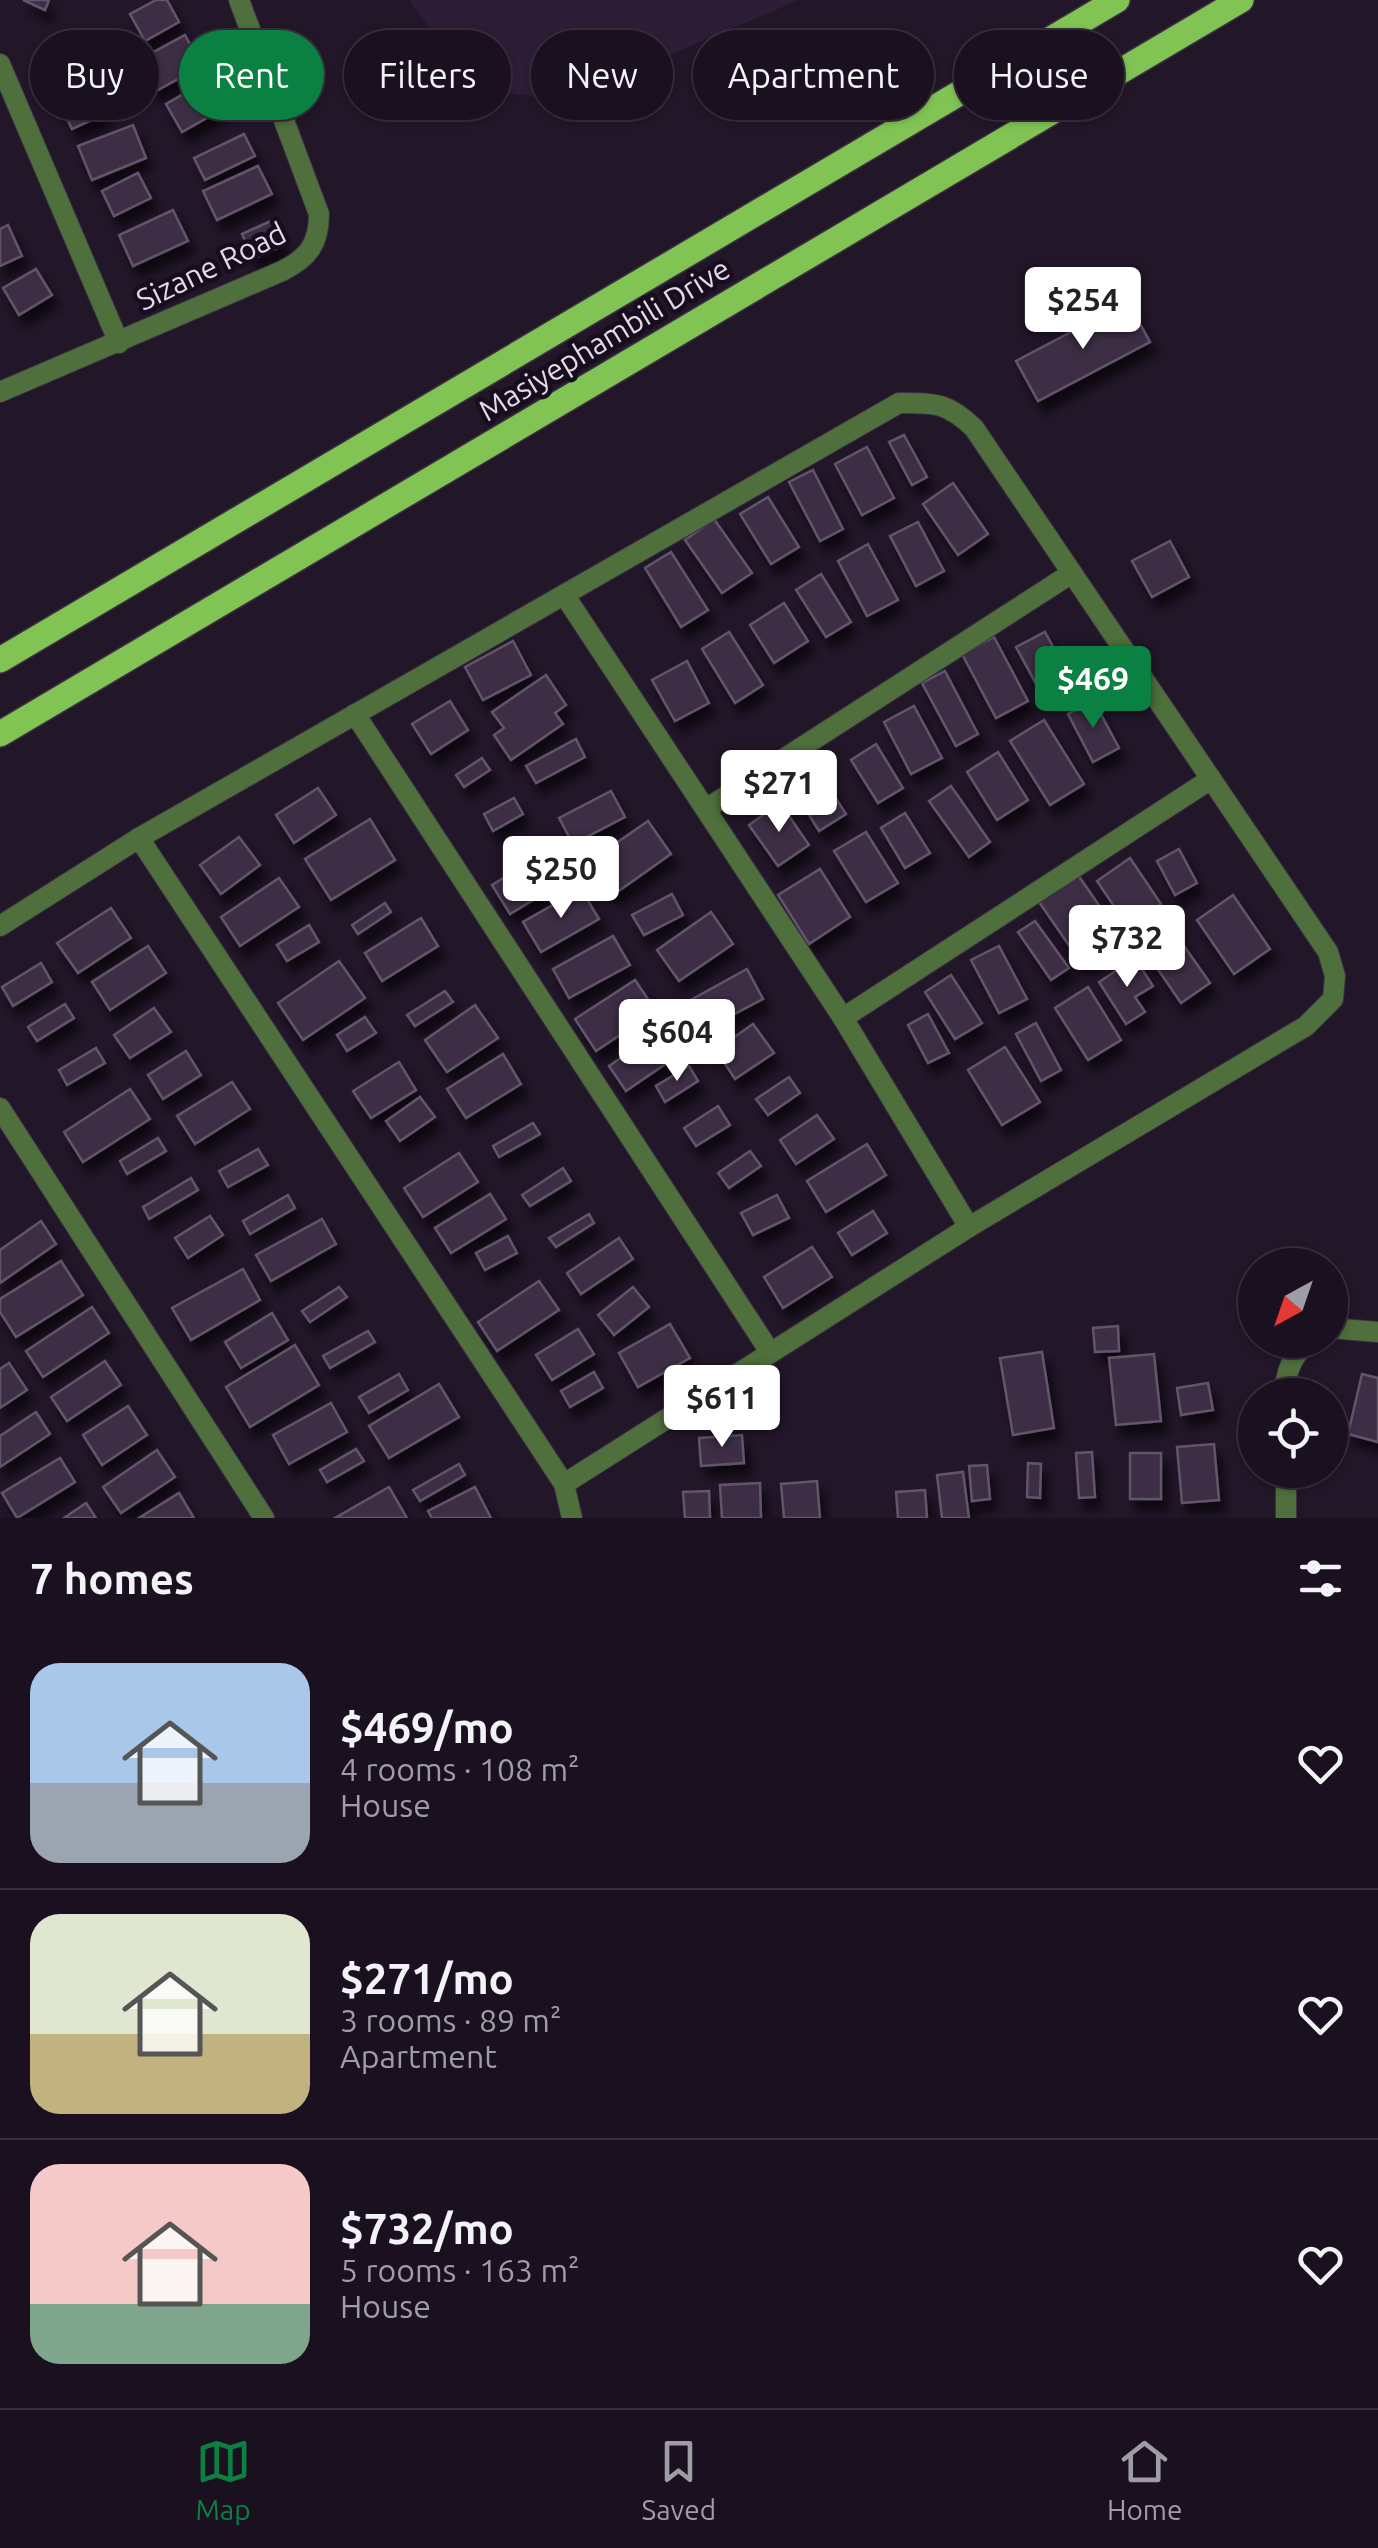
<!DOCTYPE html>
<html lang="en">
<head>
<meta charset="utf-8">
<style>
	:root { --surface:#1a101f; --page:#271e2c; --text:#f1f3f6; --muted:#9f9da4; --line:#38303d; --accent:#0b8043 }
	body { margin:0; font-family:Ubuntu,sans-serif; background:var(--page); color:var(--text); height:100vh; display:flex; flex-direction:column; font-size:38px; white-space:nowrap }
	* { box-sizing:border-box; margin:0 }
	p { font-size:32px; color:var(--muted) }
	.icon { flex:none; width:55px; height:55px; fill:none; stroke:currentColor; stroke-width:2; stroke-linecap:round; stroke-linejoin:round }
	.map { position:relative; height:1518px; overflow:hidden }
	.sheet { display:flex; flex-direction:column; background:var(--surface); flex:1 }
	.sheet>* { flex:none }
	.banner { position:absolute; left:30px; top:30px; width:1320px; height:90px; display:flex; gap:20px }
	.needle { width:65px; rotate:220deg }
	.buttons { position:absolute; left:1238px; top:1248px; display:grid; gap:20px }
	.buttons a { display:grid; place-items:center; width:110px; height:110px; border-radius:50%; background:var(--surface); box-shadow:0 2px 8px #0004,0 0 0 2px var(--line); font-size:50px }
	.price { position:absolute; translate:-50% -85px; padding:0 22px; border-radius:10px; background:#fff; color:#222; font-size:32px; line-height:65px; filter:drop-shadow(0 2px 5px #0008) }
	.price::after { content:''; position:absolute; left:50%; top:60px; width:30px; height:22px; margin-left:-15px; background:inherit; clip-path:polygon(0 0,100% 0,50% 100%) }
	.price.on { background:var(--accent); color:#fff }
	ul { padding:0; list-style:none }
	li { display:flex; align-items:center; gap:30px; height:250px; padding:0 30px }
	li+li { border-top:2px solid var(--line) }
	li span { display:grid; place-items:center; flex:none; width:280px; height:200px; border-radius:30px; color:#555 }
	li>.icon { margin-inline-start:auto }
	span .icon { width:120px; height:120px; fill:#fffc; stroke-width:1 }
	li b { font-size:42px }
	h2 { display:flex; justify-content:space-between; align-items:center; height:120px; padding:0 30px; font-size:42px }
	.chip { padding:0 35px; border-radius:45px; background:var(--surface); box-shadow:0 2px 8px #0004,0 0 0 2px var(--line); font-size:35px; line-height:90px }
	.chip.on { background:var(--accent); color:#fff }
	.tab-bar { display:flex; justify-content:space-around; align-items:center; height:140px; border-top:2px solid var(--line); background:var(--surface); font-size:28px; color:var(--muted) }
	.tab-bar a { display:grid; justify-items:center; gap:5px }
	.tab-bar .on { color:var(--accent) }
	.map>svg:first-child { display:block }
	.built { fill:#2d1d36 }
	.building { fill:#3c2f44; stroke:#62556b; stroke-width:2.5; filter:url(#shadow) }
	.lines { fill:none; stroke-linecap:round; stroke-linejoin:round }
	.street-casing { stroke:#3d3144; stroke-width:22 }
	.primary-casing { stroke:#3d3144; stroke-width:28 }
	.street { stroke:#4f6f3c; stroke-width:20 }
	.primary { stroke:#81c454; stroke-width:25 }
	.labels { text-anchor:middle; dominant-baseline:central; stroke-width:9; stroke-linejoin:round; paint-order:stroke }
	.street-label { font-size:30px; fill:#e2dae7; stroke:#180d1f }
</style>
</head>
<body>
<div class="map">
<svg width="1378" height="1518" viewBox="0 0 1378 1518">
	<defs>
		<filter id="shadow"><feDropShadow dx="6" dy="11" stdDeviation="5" flood-color="#0009"/></filter>
	</defs>
	<rect width="100%" height="100%" fill="#221629"/>
	<!-- built -->
	<polygon class="built" points="409,0 799,0 568,98 476,91"/>
	<!-- building -->
	<g class="building">
		<polygon points="23,0 49,0 45,10"/>
		<polygon points="156,0 167,0 179,22 145,41 130,14"/>
		<polygon points="185,35 202,66 156,91 139,60"/>
		<polygon points="67,45 78,68 46,84 35,61"/>
		<polygon points="210,79 226,107 182,132 166,104"/>
		<polygon points="92,87 105,114 72,129 59,102"/>
		<polygon points="133,125 146,158 92,180 78,146"/>
		<polygon points="244,134 255,156 205,180 194,158"/>
		<polygon points="258,166 272,194 217,220 203,191"/>
		<polygon points="138,173 151,198 114,216 102,191"/>
		<polygon points="173,210 188,241 133,266 119,235"/>
		<polygon points="273,220 284,245 253,259 242,234"/>
		<polygon points="8,225 22,256 0,266 0,229"/>
		<polygon points="36,269 52,295 19,315 3,288"/>
		<polygon points="1128,302 1150,342 1038,401 1016,361"/>
		<polygon points="904,435 927,477 912,485 889,442"/>
		<polygon points="867,447 894,498 862,515 835,464"/>
		<polygon points="813,470 843,529 820,541 789,482"/>
		<polygon points="953,483 988,534 958,555 923,504"/>
		<polygon points="768,497 799,547 771,564 740,514"/>
		<polygon points="714,519 752,573 722,593 685,540"/>
		<polygon points="918,522 944,571 916,586 890,536"/>
		<polygon points="1170,541 1189,577 1152,597 1132,561"/>
		<polygon points="868,544 898,600 867,616 838,561"/>
		<polygon points="671,552 708,610 681,627 645,568"/>
		<polygon points="821,574 851,622 826,637 796,590"/>
		<polygon points="784,603 808,641 774,663 750,625"/>
		<polygon points="729,632 763,685 735,703 702,649"/>
		<polygon points="1045,632 1070,678 1041,693 1016,647"/>
		<polygon points="994,637 1028,701 996,718 962,654"/>
		<polygon points="513,641 531,675 483,700 465,667"/>
		<polygon points="687,661 709,703 675,721 652,680"/>
		<polygon points="945,671 978,734 956,746 922,683"/>
		<polygon points="546,675 566,705 555,713 563,724 511,760 494,735 504,728 492,712"/>
		<polygon points="450,701 468,730 431,754 412,724"/>
		<polygon points="1094,701 1119,748 1093,762 1068,714"/>
		<polygon points="914,706 942,758 911,774 884,722"/>
		<polygon points="1044,720 1084,784 1050,805 1010,741"/>
		<polygon points="576,739 585,757 536,783 526,766"/>
		<polygon points="876,744 903,788 878,803 851,760"/>
		<polygon points="998,752 1028,800 997,820 967,772"/>
		<polygon points="482,758 490,770 464,787 456,775"/>
		<polygon points="816,767 846,814 819,831 789,783"/>
		<polygon points="951,786 990,842 969,857 929,801"/>
		<polygon points="318,788 336,815 294,843 276,815"/>
		<polygon points="611,791 625,817 573,844 559,818"/>
		<polygon points="514,798 523,814 493,831 484,814"/>
		<polygon points="780,803 809,845 778,866 749,825"/>
		<polygon points="905,813 930,853 905,868 881,828"/>
		<polygon points="370,819 395,860 331,900 305,859"/>
		<polygon points="648,821 671,854 613,895 589,862"/>
		<polygon points="866,832 898,883 866,902 834,851"/>
		<polygon points="239,837 260,865 221,894 200,865"/>
		<polygon points="553,848 571,877 510,914 492,885"/>
		<polygon points="1179,849 1197,883 1175,895 1157,861"/>
		<polygon points="1130,858 1161,904 1128,927 1097,881"/>
		<polygon points="820,869 850,917 809,944 778,895"/>
		<polygon points="1078,875 1121,937 1082,964 1039,902"/>
		<polygon points="279,878 299,907 240,946 221,917"/>
		<polygon points="581,889 599,919 541,952 523,922"/>
		<polygon points="672,894 683,915 644,935 632,915"/>
		<polygon points="1233,895 1270,949 1234,974 1197,920"/>
		<polygon points="385,903 391,912 358,934 352,925"/>
		<polygon points="111,908 131,938 78,973 57,943"/>
		<polygon points="711,912 733,944 679,981 657,950"/>
		<polygon points="421,918 438,946 382,981 365,953"/>
		<polygon points="1035,921 1069,968 1051,980 1018,932"/>
		<polygon points="309,925 319,942 287,961 277,945"/>
		<polygon points="1175,933 1210,983 1181,1003 1146,952"/>
		<polygon points="613,936 630,965 569,998 553,969"/>
		<polygon points="148,946 166,973 110,1010 92,982"/>
		<polygon points="999,946 1027,999 999,1013 971,960"/>
		<polygon points="1135,958 1153,986 1135,997 1145,1012 1126,1024 1099,982"/>
		<polygon points="339,961 365,998 303,1040 278,1003"/>
		<polygon points="41,963 52,982 13,1006 2,987"/>
		<polygon points="747,969 763,999 704,1030 689,1001"/>
		<polygon points="951,975 982,1023 955,1039 925,992"/>
		<polygon points="635,980 656,1011 596,1051 575,1019"/>
		<polygon points="1088,987 1121,1040 1088,1060 1055,1008"/>
		<polygon points="445,991 453,1002 415,1026 407,1015"/>
		<polygon points="65,1004 74,1018 37,1041 28,1027"/>
		<polygon points="475,1005 498,1038 447,1072 425,1040"/>
		<polygon points="154,1008 171,1032 130,1058 114,1035"/>
		<polygon points="928,1014 949,1053 928,1063 908,1025"/>
		<polygon points="365,1017 376,1033 347,1051 337,1035"/>
		<polygon points="1036,1023 1061,1070 1041,1081 1016,1034"/>
		<polygon points="753,1024 774,1053 735,1079 716,1050"/>
		<polygon points="666,1027 683,1052 626,1091 609,1066"/>
		<polygon points="1005,1047 1040,1102 1002,1125 968,1070"/>
		<polygon points="96,1048 105,1063 67,1085 59,1070"/>
		<polygon points="186,1051 201,1075 163,1099 148,1075"/>
		<polygon points="503,1054 521,1084 466,1118 447,1089"/>
		<polygon points="399,1062 416,1090 371,1118 353,1091"/>
		<polygon points="689,1066 698,1081 665,1102 656,1086"/>
		<polygon points="789,1077 800,1093 768,1115 756,1099"/>
		<polygon points="232,1082 250,1109 195,1144 177,1116"/>
		<polygon points="130,1089 150,1119 83,1162 64,1132"/>
		<polygon points="420,1097 435,1117 400,1141 386,1121"/>
		<polygon points="718,1106 730,1125 696,1146 684,1128"/>
		<polygon points="817,1115 834,1139 796,1164 780,1140"/>
		<polygon points="533,1123 540,1134 499,1157 493,1146"/>
		<polygon points="158,1138 166,1151 127,1174 120,1161"/>
		<polygon points="867,1144 886,1175 826,1212 807,1181"/>
		<polygon points="258,1149 268,1165 228,1187 219,1171"/>
		<polygon points="750,1151 761,1166 729,1188 718,1173"/>
		<polygon points="459,1153 478,1182 423,1217 404,1188"/>
		<polygon points="563,1168 571,1181 530,1206 522,1195"/>
		<polygon points="191,1178 198,1190 149,1219 143,1207"/>
		<polygon points="490,1194 506,1219 451,1253 435,1228"/>
		<polygon points="288,1195 295,1208 250,1234 243,1221"/>
		<polygon points="777,1195 789,1218 753,1235 741,1213"/>
		<polygon points="873,1211 887,1233 852,1255 838,1233"/>
		<polygon points="589,1214 594,1223 556,1247 549,1238"/>
		<polygon points="210,1216 223,1235 188,1258 175,1238"/>
		<polygon points="322,1219 336,1244 271,1281 256,1255"/>
		<polygon points="41,1221 56,1244 0,1283 0,1250"/>
		<polygon points="508,1236 517,1253 485,1270 476,1253"/>
		<polygon points="619,1238 633,1259 581,1294 567,1273"/>
		<polygon points="812,1247 832,1277 783,1308 764,1277"/>
		<polygon points="61,1261 83,1295 16,1337 0,1312 0,1299"/>
		<polygon points="243,1269 260,1300 191,1340 172,1308"/>
		<polygon points="539,1281 559,1310 497,1351 478,1322"/>
		<polygon points="339,1287 347,1297 310,1322 302,1311"/>
		<polygon points="633,1287 649,1307 614,1335 598,1315"/>
		<polygon points="92,1307 109,1333 43,1377 26,1351"/>
		<polygon points="272,1313 288,1340 241,1368 225,1342"/>
		<polygon points="670,1324 690,1358 638,1387 619,1353"/>
		<polygon points="1118,1326 1119,1351 1095,1352 1093,1328"/>
		<polygon points="578,1329 594,1354 552,1380 536,1355"/>
		<polygon points="368,1331 375,1342 330,1368 323,1356"/>
		<polygon points="295,1345 319,1385 250,1427 226,1387"/>
		<polygon points="1042,1352 1054,1428 1013,1435 1000,1358"/>
		<polygon points="1154,1354 1161,1421 1116,1425 1109,1358"/>
		<polygon points="105,1361 121,1385 67,1421 51,1397"/>
		<polygon points="9,1363 27,1390 0,1408 0,1369"/>
		<polygon points="594,1372 603,1388 570,1407 561,1391"/>
		<polygon points="399,1374 408,1390 369,1413 359,1397"/>
		<polygon points="1362,1374 1378,1378 1378,1442 1348,1434"/>
		<polygon points="1208,1383 1213,1410 1181,1415 1177,1388"/>
		<polygon points="439,1384 459,1417 389,1458 369,1426"/>
		<polygon points="331,1403 347,1432 289,1464 273,1435"/>
		<polygon points="128,1406 147,1435 102,1465 83,1435"/>
		<polygon points="36,1412 50,1434 0,1467 0,1436"/>
		<polygon points="742,1435 744,1463 701,1466 699,1438"/>
		<polygon points="1214,1444 1219,1500 1182,1503 1177,1447"/>
		<polygon points="356,1449 364,1461 327,1482 320,1470"/>
		<polygon points="157,1450 175,1477 121,1513 103,1487"/>
		<polygon points="1092,1452 1095,1497 1079,1498 1076,1453"/>
		<rect x="1130" y="1453" width="31" height="46"/>
		<polygon points="60,1458 75,1482 17,1518 2,1493"/>
		<polygon points="1028,1463 1041,1464 1040,1498 1027,1497"/>
		<polygon points="459,1464 465,1475 420,1501 413,1490"/>
		<polygon points="987,1465 990,1499 972,1501 969,1466"/>
		<polygon points="963,1472 969,1518 942,1518 937,1475"/>
		<polygon points="817,1481 820,1518 784,1518 781,1484"/>
		<polygon points="760,1483 761,1518 722,1518 720,1485"/>
		<polygon points="389,1487 407,1518 335,1518"/>
		<polygon points="475,1487 491,1518 432,1518 428,1511"/>
		<polygon points="925,1490 927,1518 898,1518 896,1492"/>
		<polygon points="709,1491 710,1518 685,1518 683,1492"/>
		<polygon points="179,1493 194,1518 139,1518"/>
		<polygon points="86,1503 96,1518 64,1518"/>
	</g>
	<g class="lines">
		<!-- street casing -->
		<g class="street-casing">
			<g id="street">
				<polyline points="0,64 119,343"/>
				<path d="M 0,392 L 282,271 C 308,258 319,244 319,214 L 239,0"/>
				<polyline points="565,596 843,1018 969,1227"/>
				<polyline points="355,714 770,1352"/>
				<polyline points="706,809 1072,573"/>
				<polyline points="139,838 564,1484 572,1518"/>
				<path d="M 0,926 L 139,838 L 899,403 C 935,403 947,402 974,428 L 1328,952 L 1335,976 L 1333,999 L 1306,1026 L 969,1227 L 564,1484"/>
				<polyline points="843,1018 1211,779"/>
				<polyline points="0,1108 264,1518"/>
				<polyline points="1330,1328 1378,1332"/>
				<path d="M 1285,1395 C 1285,1371 1292,1358 1308,1340"/>
				<polyline points="1286,1470 1286,1518"/>
			</g>
		</g>
		<!-- primary casing -->
		<g class="primary-casing">
			<g id="primary">
				<polyline points="0,660 1117,0"/>
				<polyline points="0,734 1241,0"/>
			</g>
		</g>
		<!-- street -->
		<use href="#street" class="street"/>
		<!-- primary -->
		<use href="#primary" class="primary"/>
	</g>
	<g class="labels">
		<!-- street labels -->
		<g class="street-label">
			<text transform="translate(211 266) rotate(-26)">Sizane Road</text>
			<text transform="translate(604 339) rotate(-31)">Masiyephambili Drive</text>
		</g>
	</g>
</svg>
<div class="buttons">
<a><svg class="needle" viewBox="-14 -14 28 28"><path d="M0-13l5 13h-10z" fill="#e53935"/><path d="M0 13l5-13h-10z" fill="#9f9da4"/></svg></a>
<a><svg class="icon" aria-label="locate" viewBox="0 0 24 24"><circle cx="12" cy="12" r="6"/><path d="M12 2v4M12 18v4M2 12h4M18 12h4"/></svg></a>
</div>
<b class="price" style="left:1083px;top:352px">$254</b>
<b class="price on" style="left:1093px;top:731px">$469</b>
<b class="price" style="left:779px;top:835px">$271</b>
<b class="price" style="left:561px;top:921px">$250</b>
<b class="price" style="left:1127px;top:990px">$732</b>
<b class="price" style="left:677px;top:1084px">$604</b>
<b class="price" style="left:722px;top:1450px">$611</b>
<div class="banner">
<a class="chip">Buy</a>
<a class="chip on">Rent</a>
<a class="chip">Filters</a>
<a class="chip">New</a>
<a class="chip">Apartment</a>
<a class="chip">House</a>
</div>
</div>
<section class="sheet">
<h2>7 homes<svg class="icon" aria-label="filters" viewBox="0 0 24 24"><path d="M4 7h16M4 17h16"/><circle cx="9" cy="7" r="2"/><circle cx="15" cy="17" r="2"/></svg></h2>
<ul>
<li><span style="background:linear-gradient(#a9c7e8 60%,#9aa5b1 0)"><svg class="icon" aria-label="home" viewBox="0 0 24 24"><path d="M3 11l9-7 9 7M6 9v11h12V9"/></svg></span><div><b>$469/mo</b><p>4 rooms · 108 m²</p><p>House</p></div><svg class="icon" aria-label="heart" viewBox="0 0 24 24"><path d="M12 20l-8-8c-3-5 5-10 8-4 3-6 11-1 8 4z"/></svg></li>
<li><span style="background:linear-gradient(#dfe7d0 60%,#c2b280 0)"><svg class="icon" aria-label="home" viewBox="0 0 24 24"><path d="M3 11l9-7 9 7M6 9v11h12V9"/></svg></span><div><b>$271/mo</b><p>3 rooms · 89 m²</p><p>Apartment</p></div><svg class="icon" aria-label="heart" viewBox="0 0 24 24"><path d="M12 20l-8-8c-3-5 5-10 8-4 3-6 11-1 8 4z"/></svg></li>
<li><span style="background:linear-gradient(#f6c9c9 70%,#7fa58c 0)"><svg class="icon" aria-label="home" viewBox="0 0 24 24"><path d="M3 11l9-7 9 7M6 9v11h12V9"/></svg></span><div><b>$732/mo</b><p>5 rooms · 163 m²</p><p>House</p></div><svg class="icon" aria-label="heart" viewBox="0 0 24 24"><path d="M12 20l-8-8c-3-5 5-10 8-4 3-6 11-1 8 4z"/></svg></li>
</ul>
</section>
<nav class="tab-bar">
<a class="on"><svg class="icon" aria-label="map" viewBox="0 0 24 24"><path d="M3 6l6-2 6 2 6-2v14l-6 2-6-2-6 2zM9 4v14M15 6v14"/></svg>Map</a>
<a><svg class="icon" aria-label="saved" viewBox="0 0 24 24"><path d="M7 4h10v16l-5-4-5 4z"/></svg>Saved</a>
<a><svg class="icon" aria-label="home" viewBox="0 0 24 24"><path d="M3 11l9-7 9 7M6 9v11h12V9"/></svg>Home</a>
</nav>
</body>
</html>
